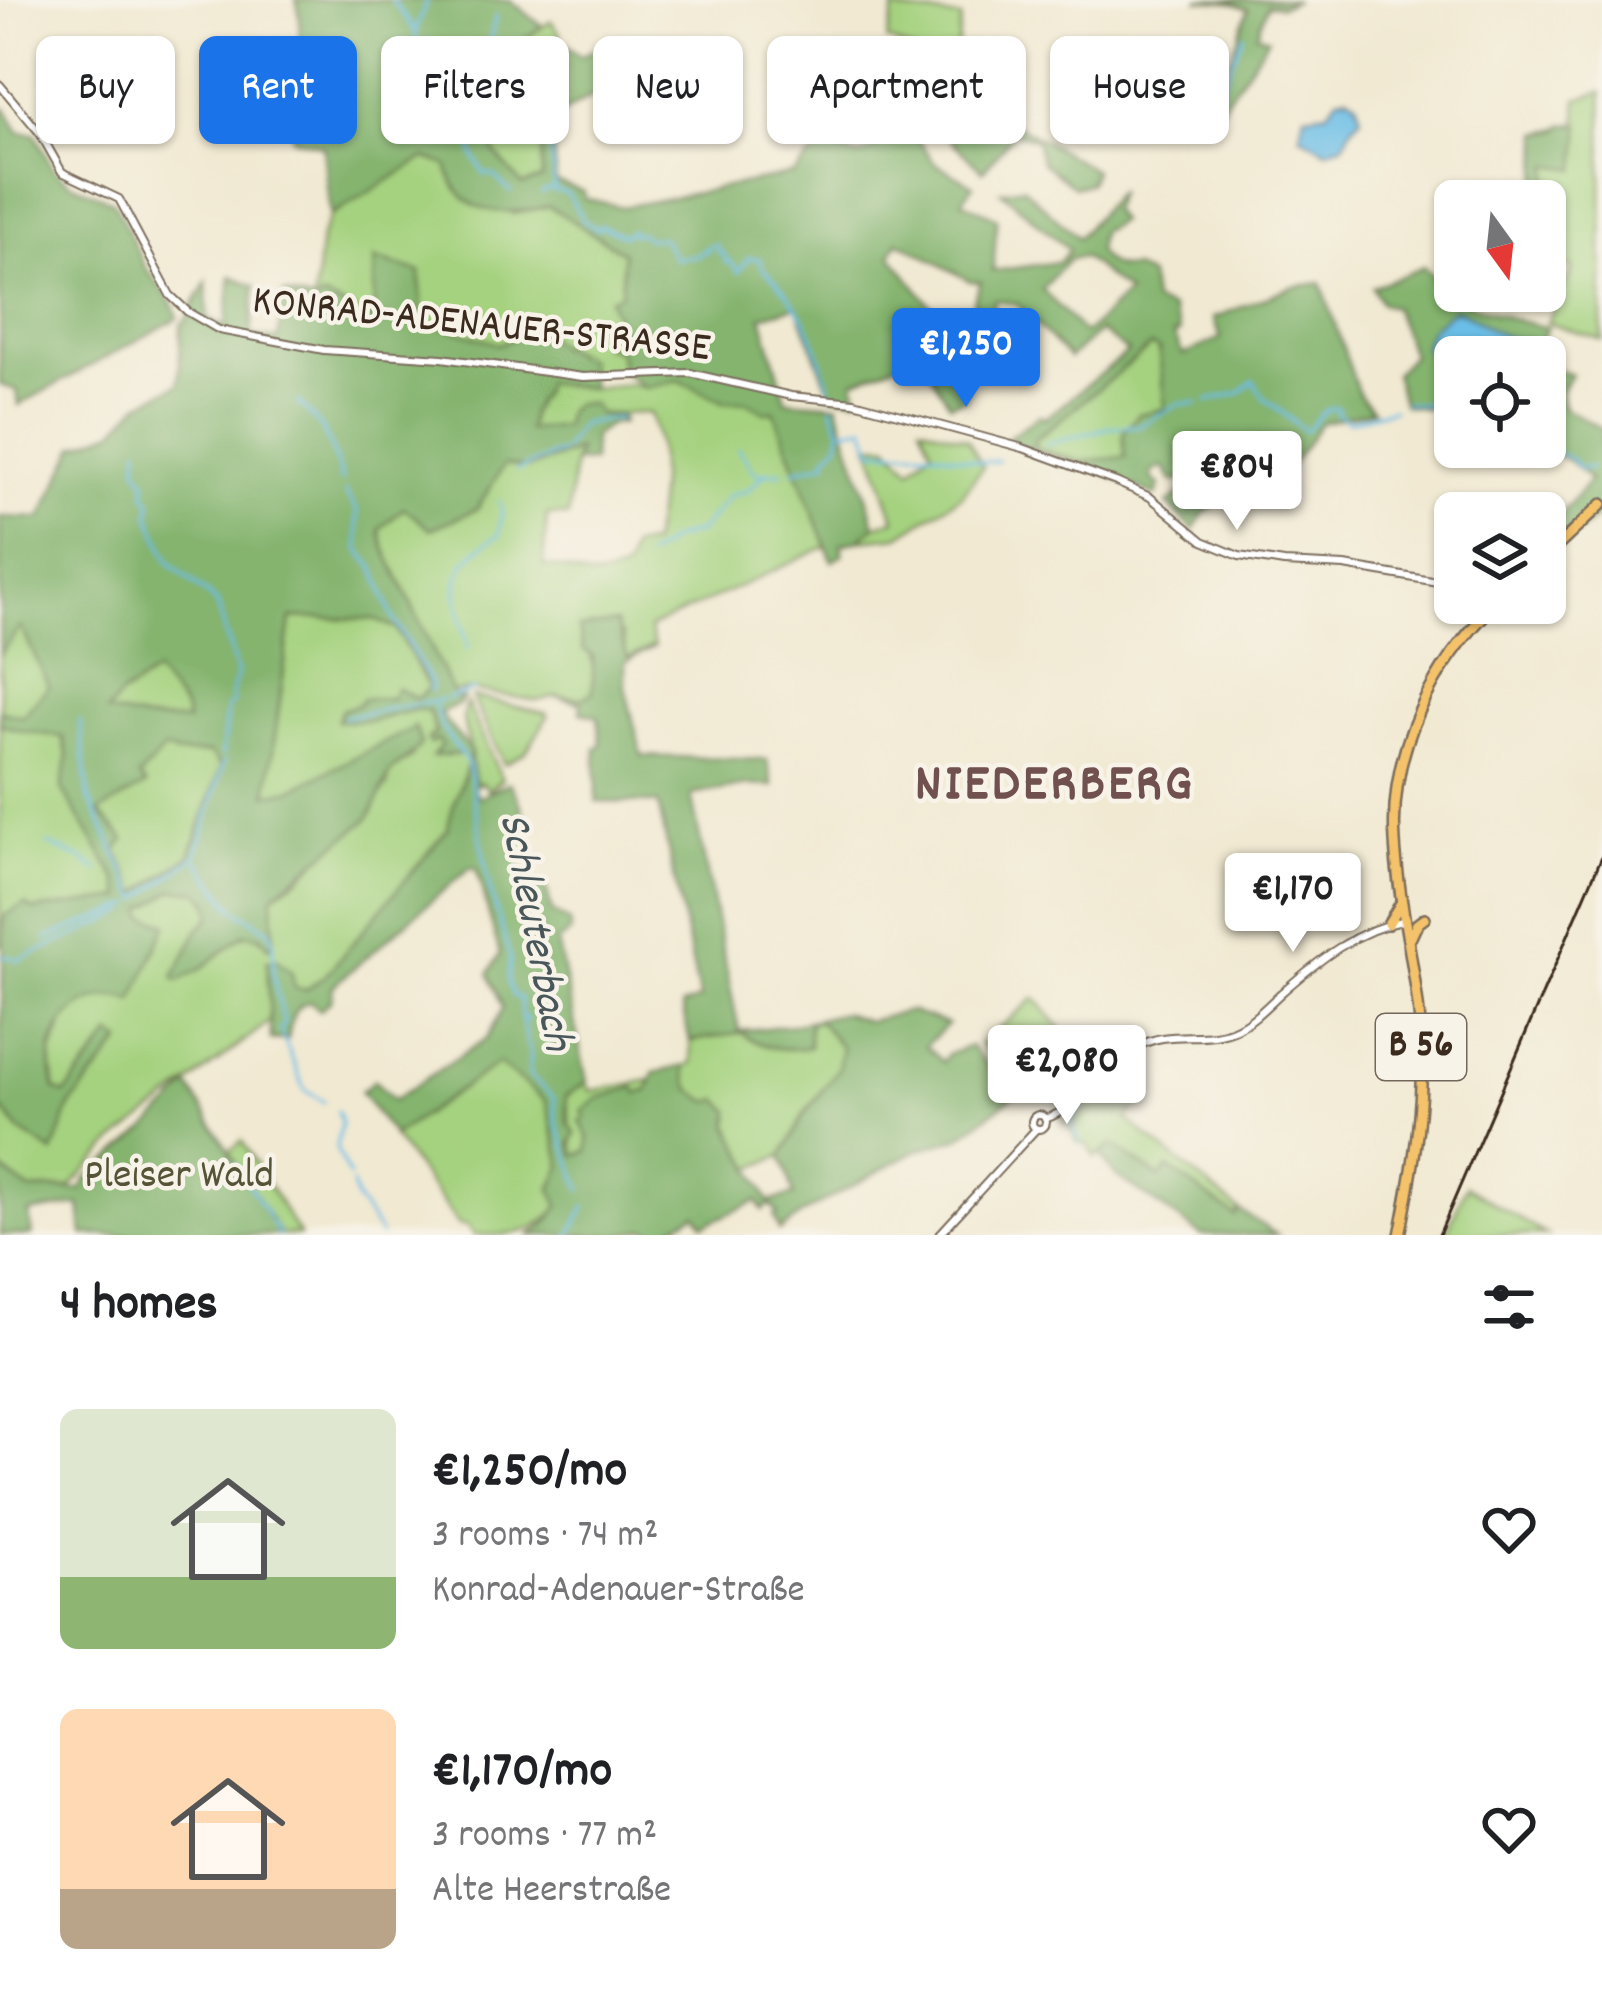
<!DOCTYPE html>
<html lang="en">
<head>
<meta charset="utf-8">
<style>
	:root { --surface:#fff; --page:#f2f2f2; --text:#202124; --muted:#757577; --accent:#1a73e8 }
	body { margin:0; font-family:Dekko,sans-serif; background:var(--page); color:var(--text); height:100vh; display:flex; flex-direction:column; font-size:45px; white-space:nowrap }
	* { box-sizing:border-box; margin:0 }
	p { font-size:39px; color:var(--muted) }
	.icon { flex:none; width:66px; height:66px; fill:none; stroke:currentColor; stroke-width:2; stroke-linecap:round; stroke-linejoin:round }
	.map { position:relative; height:1235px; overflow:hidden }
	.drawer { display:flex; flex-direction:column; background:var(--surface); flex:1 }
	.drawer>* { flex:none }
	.top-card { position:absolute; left:36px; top:36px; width:1530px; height:108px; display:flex; gap:24px }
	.needle { width:78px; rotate:165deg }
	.controls { position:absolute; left:1434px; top:180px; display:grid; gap:24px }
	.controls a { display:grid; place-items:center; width:132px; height:132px; border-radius:18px; background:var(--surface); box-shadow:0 3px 9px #0004; font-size:60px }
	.price { position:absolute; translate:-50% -102px; padding:0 27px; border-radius:12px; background:#fff; color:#222; font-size:39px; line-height:78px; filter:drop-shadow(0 3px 6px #0008) }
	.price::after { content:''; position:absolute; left:50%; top:72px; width:36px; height:27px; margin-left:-18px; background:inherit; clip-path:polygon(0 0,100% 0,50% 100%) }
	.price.active { background:var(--accent); color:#fff }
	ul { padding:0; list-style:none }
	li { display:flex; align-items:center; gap:36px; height:300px; padding:0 60px }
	li span { display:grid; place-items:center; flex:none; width:336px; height:240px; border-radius:18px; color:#555 }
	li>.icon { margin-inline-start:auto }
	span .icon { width:144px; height:144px; fill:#fffc; stroke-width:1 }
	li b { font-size:51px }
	h2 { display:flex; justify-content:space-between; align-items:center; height:144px; padding:0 60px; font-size:51px }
	.chip { padding:0 42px; border-radius:18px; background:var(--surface); box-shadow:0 3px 9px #0004; font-size:42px; line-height:108px }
	.chip.active { background:var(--accent); color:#fff }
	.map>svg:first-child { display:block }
	.green { fill:#a5d27f; stroke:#707e4e; stroke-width:3 }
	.forest { fill:#84b46e; stroke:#606f46; stroke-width:3; fill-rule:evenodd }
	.water { fill:#6bbee7; stroke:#537482; stroke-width:3 }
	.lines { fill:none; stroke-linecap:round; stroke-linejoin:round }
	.stream { stroke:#6bbee7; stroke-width:3 }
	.tertiary-casing { stroke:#7b6d5d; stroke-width:10 }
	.primary-casing { stroke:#7b6d5d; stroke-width:14 }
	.tertiary { stroke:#fff; stroke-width:6 }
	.primary { stroke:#f4c26a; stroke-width:9 }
	.tram { stroke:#3b2a1e; stroke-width:3 }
	.labels { text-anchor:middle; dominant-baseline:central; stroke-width:9; stroke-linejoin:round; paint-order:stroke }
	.shield { fill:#f7f3e8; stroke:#73665b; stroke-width:3 }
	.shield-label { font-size:39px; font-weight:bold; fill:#3b2a1e }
	.street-label { font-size:42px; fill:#3b2a1e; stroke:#f7f3e8 }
	.park-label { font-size:42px; fill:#565436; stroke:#f7f3e8 }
	.water-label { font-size:45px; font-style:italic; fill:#49565a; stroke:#f7f3e8 }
	.district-label { font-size:54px; font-weight:bold; letter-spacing:3px; fill:#705150; stroke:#f7f3e8 }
</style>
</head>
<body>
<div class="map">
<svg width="1602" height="1235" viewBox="0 0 1602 1235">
	<rect width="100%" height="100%" fill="#f7f3e8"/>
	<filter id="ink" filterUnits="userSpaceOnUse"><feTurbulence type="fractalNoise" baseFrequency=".00833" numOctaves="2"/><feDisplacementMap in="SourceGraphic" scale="24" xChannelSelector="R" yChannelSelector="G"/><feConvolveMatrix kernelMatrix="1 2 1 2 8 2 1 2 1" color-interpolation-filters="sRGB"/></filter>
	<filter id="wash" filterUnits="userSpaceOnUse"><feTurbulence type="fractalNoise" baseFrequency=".004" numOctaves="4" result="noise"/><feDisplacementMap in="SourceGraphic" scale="48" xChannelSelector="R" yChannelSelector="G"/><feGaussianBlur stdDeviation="2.7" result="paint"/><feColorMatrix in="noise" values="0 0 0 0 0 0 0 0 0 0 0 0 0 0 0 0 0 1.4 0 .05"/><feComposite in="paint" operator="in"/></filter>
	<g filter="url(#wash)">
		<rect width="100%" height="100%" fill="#f1e9d2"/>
		<!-- green -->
		<g class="green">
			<polygon points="894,10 961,18 956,58 944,64 887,40"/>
			<polygon points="551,21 560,33 557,38 586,59 600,51 626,76 543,125 552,136 542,134 548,188 527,184 513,214 549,206 623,253 621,293 609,299 620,329 604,333 603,346 618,351 623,372 589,373 587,359 533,332 498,344 421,320 375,260 374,320 324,298 314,302 321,237 330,216 417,162 443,94"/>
			<polygon points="1602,92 1602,340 1547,323 1573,268 1545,258 1545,201 1534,201 1539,181 1540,133 1578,123 1577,99"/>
			<polygon points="1151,346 1159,348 1165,409 1139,414 1126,457 1080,462 1037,449 1033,442"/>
			<path d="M 678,380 L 724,402 L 746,401 L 765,411 L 774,411 L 827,546 L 649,628 L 654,646 L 627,659 L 623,635 L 579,628 C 590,650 597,667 593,692 L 582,698 L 556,696 L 537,701 L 470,690 L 452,692 L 384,546 L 380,528 L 404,508 L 431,529 L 477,509 L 503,465 L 528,468 L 579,450 L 574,462 L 568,516 L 547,515 L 543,566 C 584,568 581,589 626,569 L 631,547 L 651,544 C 659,502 665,454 650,413 L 566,415 L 564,426 L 528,430 L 531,412 L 546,383 L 591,388 L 631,384 L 646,388 Z"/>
			<polygon points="921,425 967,439 983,467 961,496 899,536 859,540 875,526 895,519 870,444 889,445 911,469 932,449"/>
			<path d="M 291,618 L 375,619 L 396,629 L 429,688 L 416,699 L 407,693 L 382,700 L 371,698 L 371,721 L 417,709 L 430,712 L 435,733 L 429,738 L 438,739 L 442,745 L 434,756 L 462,754 L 468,763 L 448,829 L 326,975 L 306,990 L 294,988 L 291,971 L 276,960 L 268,961 L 270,1021 L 115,1141 L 69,1188 L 29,1190 L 0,1168 L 0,1106 L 20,1131 L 53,1152 L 70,1106 L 121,1042 L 112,1036 L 65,1094 L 55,1091 L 51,1056 L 65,1018 L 84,1002 L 116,994 L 167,924 L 143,916 L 144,909 L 173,890 L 199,891 L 210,904 L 211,917 L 233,941 C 248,931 257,932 269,947 L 273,895 L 302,876 L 387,786 L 390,772 L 413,756 L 414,728 L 293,789 L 267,795 Z"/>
			<polygon points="21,626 49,686 23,716 0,711 0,654"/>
			<polygon points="155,673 183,707 188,721 146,720 105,712 121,696"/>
			<polygon points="472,697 546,713 548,716 526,752 504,764"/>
			<path d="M 467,703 L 502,779 L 488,790 L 483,783 L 477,784 C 471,772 472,765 471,753 C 468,734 458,721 467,703 Z"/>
			<polygon points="0,724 22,731 62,736 68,756 62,789 118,881 123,899 0,945"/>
			<polygon points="164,748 176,754 209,753 222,766 190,856 138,894 98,812 145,784 139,777"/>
			<polygon points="1035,998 1061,1028 1007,1074 980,1044"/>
			<path d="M 819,1021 L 842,1048 L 838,1069 L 803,1115 L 789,1149 L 782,1156 L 752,1168 L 729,1125 L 711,1102 L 694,1095 L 686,1083 L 685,1066 L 692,1063 L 690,1041 L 742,1033 C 762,1048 783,1052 809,1047 L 809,1023 Z"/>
			<path d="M 498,1063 L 546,1101 L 562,1166 L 552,1188 L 559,1207 C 535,1235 514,1235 474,1235 L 467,1225 L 459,1225 L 393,1136 Z"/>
			<polygon points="1109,1078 1138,1105 1127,1120 1239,1210 1235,1216 1169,1169 1161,1178 1112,1145 1095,1157 1088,1145 1077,1142 1071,1129 1061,1120"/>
			<polygon points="650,1080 649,1090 638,1093 634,1087 598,1098 583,1111 585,1118 580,1121 589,1138 588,1152 575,1155 566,1096 587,1082 590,1091"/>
			<polygon points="242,1141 299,1235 280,1235 229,1151"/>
			<polygon points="1466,1186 1546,1235 1445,1235"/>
		</g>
		<!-- forest -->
		<g class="forest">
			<path d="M 296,0 L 510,0 L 542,26 L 473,78 L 476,89 L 508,67 L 511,71 L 519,67 L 518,61 L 558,37 L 582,56 L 596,48 L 626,76 L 541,125 L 521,117 L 517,103 L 491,123 L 495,153 L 522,185 L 542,179 L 541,134 L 552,136 L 556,182 L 584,192 L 584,198 L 623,207 L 794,174 L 822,145 L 859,156 L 910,129 L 935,163 L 973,185 L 962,201 L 997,218 L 993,271 L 1059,262 L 1069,250 L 1001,191 L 1023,187 L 1078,238 L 1118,190 L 1111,210 L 1119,221 L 1100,232 L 1097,252 C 1108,265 1116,270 1134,268 L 1149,277 L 1153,302 L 1171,309 L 1180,332 L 1174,335 L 1183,355 L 1221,338 L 1213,318 L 1292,287 L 1321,283 L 1359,395 L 1373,410 L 1321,423 L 1276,486 L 1259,492 L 1220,486 L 1221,500 L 1204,513 L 1194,530 L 1167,504 L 1184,492 L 1185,480 L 1172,481 L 1163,467 L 1152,472 L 1153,480 L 1160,485 L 1156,496 L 1089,467 L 1005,440 L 1039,415 L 1046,418 L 1128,352 L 1100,331 L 1069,358 L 1017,304 L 995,300 L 993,310 L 981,311 L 973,301 L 981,282 L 970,281 L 898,241 L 891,255 L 946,325 L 968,306 L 999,347 L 972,356 L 965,399 L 950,404 L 918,354 L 854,381 L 857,398 L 831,395 L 797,306 L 762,316 L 786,400 L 838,404 C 847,446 866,484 875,526 L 858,540 L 841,544 L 843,555 L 832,561 L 774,411 L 765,412 L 746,401 L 724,402 L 679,380 L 646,388 L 623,372 L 618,350 L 603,346 L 603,332 L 620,328 L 609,298 L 621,293 L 623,252 L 549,206 C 504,216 460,218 447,165 L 425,158 L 330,216 L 323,146 L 293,138 C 281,91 310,45 296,0 ZM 1083,257 L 1127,293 L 1087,332 L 1082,332 L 1042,289 L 1069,259 ZM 1151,346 L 1159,349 L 1165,409 L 1139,414 L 1123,432 L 1125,457 L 1080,462 L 1037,449 L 1033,441 Z"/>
			<path d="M 1197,0 L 1296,0 L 1281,6 L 1267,5 L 1257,34 L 1268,38 C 1251,66 1232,88 1216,117 L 1212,113 L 1248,9 L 1230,2 Z"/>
			<polygon points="974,90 970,102 989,112 988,121 1001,126 1005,118 1094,170 1089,183 1074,187 1041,162 1036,140 1014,132 983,171 942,132 959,113 953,102"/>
			<polygon points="6,109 19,132 35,134 54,170 69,182 114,202 145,267 173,304 178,318 19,405 17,390 0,385 0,110"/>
			<polygon points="1581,124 1577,169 1550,165 1549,181 1539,182 1541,133 1560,130 1564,125"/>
			<path d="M 375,259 L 420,272 L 422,320 L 498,344 L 534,332 L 545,334 L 558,347 L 587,359 L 591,388 L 546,383 L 531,412 L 528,430 L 563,426 L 567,410 L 575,404 L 592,404 L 599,415 L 621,415 L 622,423 L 610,424 L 593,436 L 592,462 L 574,462 L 578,450 L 528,468 L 504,465 L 477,509 L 430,529 L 404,508 L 380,529 L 384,546 L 455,698 L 463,698 L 460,704 L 440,713 C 450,731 461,736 471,752 L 468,763 L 477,784 L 473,788 L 479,797 L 509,783 C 516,794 524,807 524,821 C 524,848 505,879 546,888 L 552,912 L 569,922 L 571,932 L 557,942 L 587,1082 L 566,1096 L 568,1122 L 576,1134 L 571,1143 L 575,1155 L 588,1151 L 589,1138 L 580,1121 L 585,1118 L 582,1111 L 598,1098 L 635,1087 L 638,1093 L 648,1091 L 654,1073 L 685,1066 C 686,1087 692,1094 711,1102 L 719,1099 L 731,1111 L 729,1125 L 769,1202 L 794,1195 L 782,1156 L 804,1115 L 838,1069 L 842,1048 L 819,1021 L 809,1023 L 809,1047 C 783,1051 762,1048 742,1033 L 690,1041 L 682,1006 L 700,1000 L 658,803 L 597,802 L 596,748 L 601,745 L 598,717 L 581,712 L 581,703 L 556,696 L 582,698 L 593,692 L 593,656 L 583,650 L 579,628 L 616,623 L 628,658 L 655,646 L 625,662 L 625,687 L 642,756 L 767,760 L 773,786 L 748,785 L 691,795 L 739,1031 L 792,1025 L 843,1013 L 867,1021 L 909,1011 L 947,1024 L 925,1046 L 943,1062 L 947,1055 L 970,1046 L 1015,1095 L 959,1138 L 915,1151 L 802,1214 L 780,1231 L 774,1216 L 778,1213 L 770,1204 L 763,1210 L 757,1201 L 704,1225 L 696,1214 L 659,1235 L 646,1229 L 621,1235 L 531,1235 L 548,1222 L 559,1206 L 552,1189 L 562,1166 L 546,1101 L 498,1063 L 393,1136 L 361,1092 L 374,1080 L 394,1100 L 487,1038 L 503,1008 L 489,974 L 500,954 L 476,868 L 469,868 L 333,986 L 331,1000 L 320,1010 L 311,1002 C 291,1005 291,1023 288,1039 L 271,1040 L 267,961 L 275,959 L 291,971 L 295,988 L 306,990 L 326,975 L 448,829 C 450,806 462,786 468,763 L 462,754 L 433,756 L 442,745 L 438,740 L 430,744 L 428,739 L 436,733 L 429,712 L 417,709 L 371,721 L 337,721 L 342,710 L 359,704 L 362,699 L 392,698 L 396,688 L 416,699 L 429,688 L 396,629 L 375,619 L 291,618 L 267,794 L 293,789 L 415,727 L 421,744 C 413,757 397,762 390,773 C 380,789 379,806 366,821 L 273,895 L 274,937 L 270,948 L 261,936 L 244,934 L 201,969 L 178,981 L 174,977 L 199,928 L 211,917 L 210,904 L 199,891 L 173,890 L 144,909 L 144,916 L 167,924 L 133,1001 C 94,985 51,1017 51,1060 C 51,1070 54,1081 55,1090 L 65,1094 L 112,1035 L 122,1042 L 70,1106 L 53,1153 L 20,1131 L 0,1106 L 4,916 L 25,904 L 34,910 L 123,898 L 118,881 L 62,789 L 68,756 L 63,737 L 22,731 L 0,724 L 0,711 L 23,716 L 49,686 L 21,627 L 0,654 L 0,517 L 41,518 L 76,446 L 114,431 L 139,404 L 179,384 L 181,325 L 192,314 L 190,311 L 207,282 L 208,319 L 226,327 L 231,276 L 255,286 L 251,336 L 278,340 L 284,294 L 314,302 L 324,298 L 373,320 ZM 155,673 L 183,707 L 187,721 L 146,720 L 107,712 L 121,696 ZM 164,749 L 176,754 L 209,753 L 221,766 L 190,856 L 138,894 L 116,851 L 125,840 L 99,812 L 146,785 L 139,777 Z"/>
			<path d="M 1424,267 C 1460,310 1495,313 1547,328 L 1531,357 C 1505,343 1482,318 1454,309 L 1431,329 L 1455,392 L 1455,421 L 1446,420 L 1444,411 L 1403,405 L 1394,374 L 1412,355 L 1393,307 L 1381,303 L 1372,287 Z"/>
			<polygon points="1545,364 1571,375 1560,393 1563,407 1602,429 1602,513 1566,542 1559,534 1545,545 1545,533 1590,480 1571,462 1541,447 1545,447"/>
			<polygon points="189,1086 280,1235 83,1235 80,1205 29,1213 32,1235 0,1235 0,1168 30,1190 81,1189 87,1178 146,1130"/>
			<polygon points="1112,1145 1160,1178 1168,1168 1235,1216 1239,1210 1277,1235 1201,1235 1114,1174 1100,1154"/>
		</g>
		<!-- water -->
		<g class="water">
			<polygon points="1348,95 1356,101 1361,117 1351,128 1344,144 1327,150 1300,135 1305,114 1328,111 1338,97"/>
			<path d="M 1454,309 C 1483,318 1490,339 1525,339 L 1528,357 L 1455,357 L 1453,392 L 1424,346 L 1430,329 Z"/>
		</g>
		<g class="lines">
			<!-- stream -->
			<g class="stream">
				<polyline points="392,0 417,34 412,57 415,68 440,90 472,133 473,153 484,174 493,175 511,192"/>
				<polyline points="415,32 427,0"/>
				<polyline points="445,97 486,56 496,15"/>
				<polyline points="1205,128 1243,35"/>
				<polyline points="549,139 555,190"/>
				<path d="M 541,193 L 550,189 L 568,194 L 584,221 L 597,229 L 601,226 L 624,235 L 631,230 L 632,234 L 639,233 L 647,238 L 662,238 L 675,258 L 698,256 L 702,251 L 707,252 L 706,248 L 717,245 L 719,253 L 724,253 L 726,263 L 729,260 L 739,272 L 748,258 L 760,259 L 761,266 C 802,303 814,334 830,390 L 827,394"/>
				<path d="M 1208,401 L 1239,393 L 1253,381 L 1264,398 L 1305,431 C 1316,422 1322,406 1338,408 L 1337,414 L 1348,421 L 1393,409"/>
				<path d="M 297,402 C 326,426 332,448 342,482"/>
				<polyline points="1404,403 1455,407"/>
				<polyline points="832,406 841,430 865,426 873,450 930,451 982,462 998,461"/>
				<polyline points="1046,444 1112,427 1139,426 1179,404 1199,403"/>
				<polyline points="1544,447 1572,460 1580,469 1592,467"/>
				<polyline points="139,448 137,467 146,481 145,494 151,501 150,516 169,562 217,603 237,674 231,696 233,703 227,707 222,755"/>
				<polyline points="564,449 581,424 619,418"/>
				<polyline points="739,449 756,474 782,472"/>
				<polyline points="542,460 561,452"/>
				<polyline points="517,471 539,461"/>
				<polyline points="792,471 827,462 827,455 839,444 841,430"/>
				<polyline points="345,492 357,511 359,549 376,571 391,614 430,681 431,691"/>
				<polyline points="499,502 502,509"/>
				<polyline points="646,558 672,540 699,532 730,495 747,491 767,472"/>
				<path d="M 468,649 C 455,592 442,569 499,535 L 502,511"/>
				<polyline points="447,699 474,690"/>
				<polyline points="422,704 442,700"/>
				<polyline points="434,705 442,728 468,763 489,886 510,957 508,983 513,996 520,998 521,1016 527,1019 522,1021 530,1052 529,1075 554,1098 557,1124 582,1190"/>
				<polyline points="344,717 419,704"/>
				<polyline points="80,721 89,799 139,900 196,856 224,761"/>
				<polyline points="48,844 79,858"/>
				<polyline points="82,859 99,871"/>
				<polyline points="198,860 232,907 270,931 274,943 273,976 284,1023 280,1030 305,1090 324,1102"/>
				<polyline points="46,939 133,905"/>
				<polyline points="0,956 15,958"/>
				<polyline points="17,961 127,912"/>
				<polyline points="337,1111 341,1123 336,1148 349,1177"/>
				<polyline points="1081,1144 1071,1124 1085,1099"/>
				<polyline points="236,1164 268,1216"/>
				<polyline points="352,1185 356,1199 381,1235"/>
				<polyline points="270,1220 279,1235"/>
				<polyline points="570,1235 586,1206"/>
			</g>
		</g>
	</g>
	<g filter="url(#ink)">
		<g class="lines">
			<!-- tertiary casing -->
			<g class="tertiary-casing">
				<g id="tertiary">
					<polyline points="0,85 40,133 62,172 119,199 170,295 188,312 219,330 324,350 442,358 583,377 690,373 791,396 854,402 1023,448 1116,482 1150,497 1203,541 1239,556 1284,563 1345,566 1455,585"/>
					<circle cx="1039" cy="1122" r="7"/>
					<path d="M 1045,1119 C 1083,1106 1106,1065 1139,1046 C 1170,1028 1206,1044 1238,1028 C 1254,1020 1267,1006 1281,993 C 1319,960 1355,930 1406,920"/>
					<polyline points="939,1235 1036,1129"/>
				</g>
			</g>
			<!-- primary casing -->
			<g class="primary-casing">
				<g id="primary">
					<polyline points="1545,558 1602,504"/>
					<polyline points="1388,924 1401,903"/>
					<polyline points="1411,937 1417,924 1425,918"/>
					<path d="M 1400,1235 C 1414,1166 1426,1095 1420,1024 C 1415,963 1398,903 1395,841 C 1389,750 1432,666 1496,603"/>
				</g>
			</g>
			<!-- tertiary -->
			<use href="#tertiary" class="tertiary"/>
			<!-- primary -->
			<use href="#primary" class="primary"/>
			<!-- tram -->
			<polyline class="tram" points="1439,1235 1602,856"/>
		</g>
	</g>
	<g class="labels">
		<!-- shield labels -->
		<rect class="shield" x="1376" y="1014" width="90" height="66" rx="9"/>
		<g class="shield-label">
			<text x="1421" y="1047">B 56</text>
		</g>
		<!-- street labels -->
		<g class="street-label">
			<text transform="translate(481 327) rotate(6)">KONRAD-ADENAUER-STRASSE</text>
		</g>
		<!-- park labels -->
		<g class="park-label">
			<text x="179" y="1178">Pleiser Wald</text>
		</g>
		<!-- water labels -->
		<g class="water-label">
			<text transform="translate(533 932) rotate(79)">Schleuterbach</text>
		</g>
		<!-- district labels -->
		<g class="district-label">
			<text x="1055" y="787">NIEDERBERG</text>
		</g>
	</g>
</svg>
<div class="controls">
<a><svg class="needle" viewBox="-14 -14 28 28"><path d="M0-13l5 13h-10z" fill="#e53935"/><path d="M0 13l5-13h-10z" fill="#757577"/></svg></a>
<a><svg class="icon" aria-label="locate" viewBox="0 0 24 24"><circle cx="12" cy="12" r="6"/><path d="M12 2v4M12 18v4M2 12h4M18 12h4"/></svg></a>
<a><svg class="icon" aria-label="layers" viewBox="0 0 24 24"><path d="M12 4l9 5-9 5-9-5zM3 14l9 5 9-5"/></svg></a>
</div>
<b class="price active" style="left:966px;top:410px">€1,250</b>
<b class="price" style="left:1237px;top:533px">€804</b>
<b class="price" style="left:1293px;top:955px">€1,170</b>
<b class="price" style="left:1067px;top:1127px">€2,080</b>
<div class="top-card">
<a class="chip">Buy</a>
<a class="chip active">Rent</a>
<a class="chip">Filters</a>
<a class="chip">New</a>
<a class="chip">Apartment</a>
<a class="chip">House</a>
</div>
</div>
<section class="drawer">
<h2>4 homes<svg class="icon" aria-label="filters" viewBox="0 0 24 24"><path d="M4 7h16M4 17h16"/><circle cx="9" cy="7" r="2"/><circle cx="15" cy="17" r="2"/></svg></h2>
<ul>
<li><span style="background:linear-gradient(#dfe7d0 70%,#8fb573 0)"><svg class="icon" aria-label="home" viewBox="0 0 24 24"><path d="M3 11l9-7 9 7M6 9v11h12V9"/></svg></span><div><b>€1,250/mo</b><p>3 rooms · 74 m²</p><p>Konrad-Adenauer-Straße</p></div><svg class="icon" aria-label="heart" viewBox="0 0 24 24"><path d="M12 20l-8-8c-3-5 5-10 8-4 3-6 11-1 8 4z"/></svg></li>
<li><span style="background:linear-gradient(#ffd9b3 75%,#b9a48a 0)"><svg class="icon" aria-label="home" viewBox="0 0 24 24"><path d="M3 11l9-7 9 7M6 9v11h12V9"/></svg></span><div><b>€1,170/mo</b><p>3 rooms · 77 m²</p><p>Alte Heerstraße</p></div><svg class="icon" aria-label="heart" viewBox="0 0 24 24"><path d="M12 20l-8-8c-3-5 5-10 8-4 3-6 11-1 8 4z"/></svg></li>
</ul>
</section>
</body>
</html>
